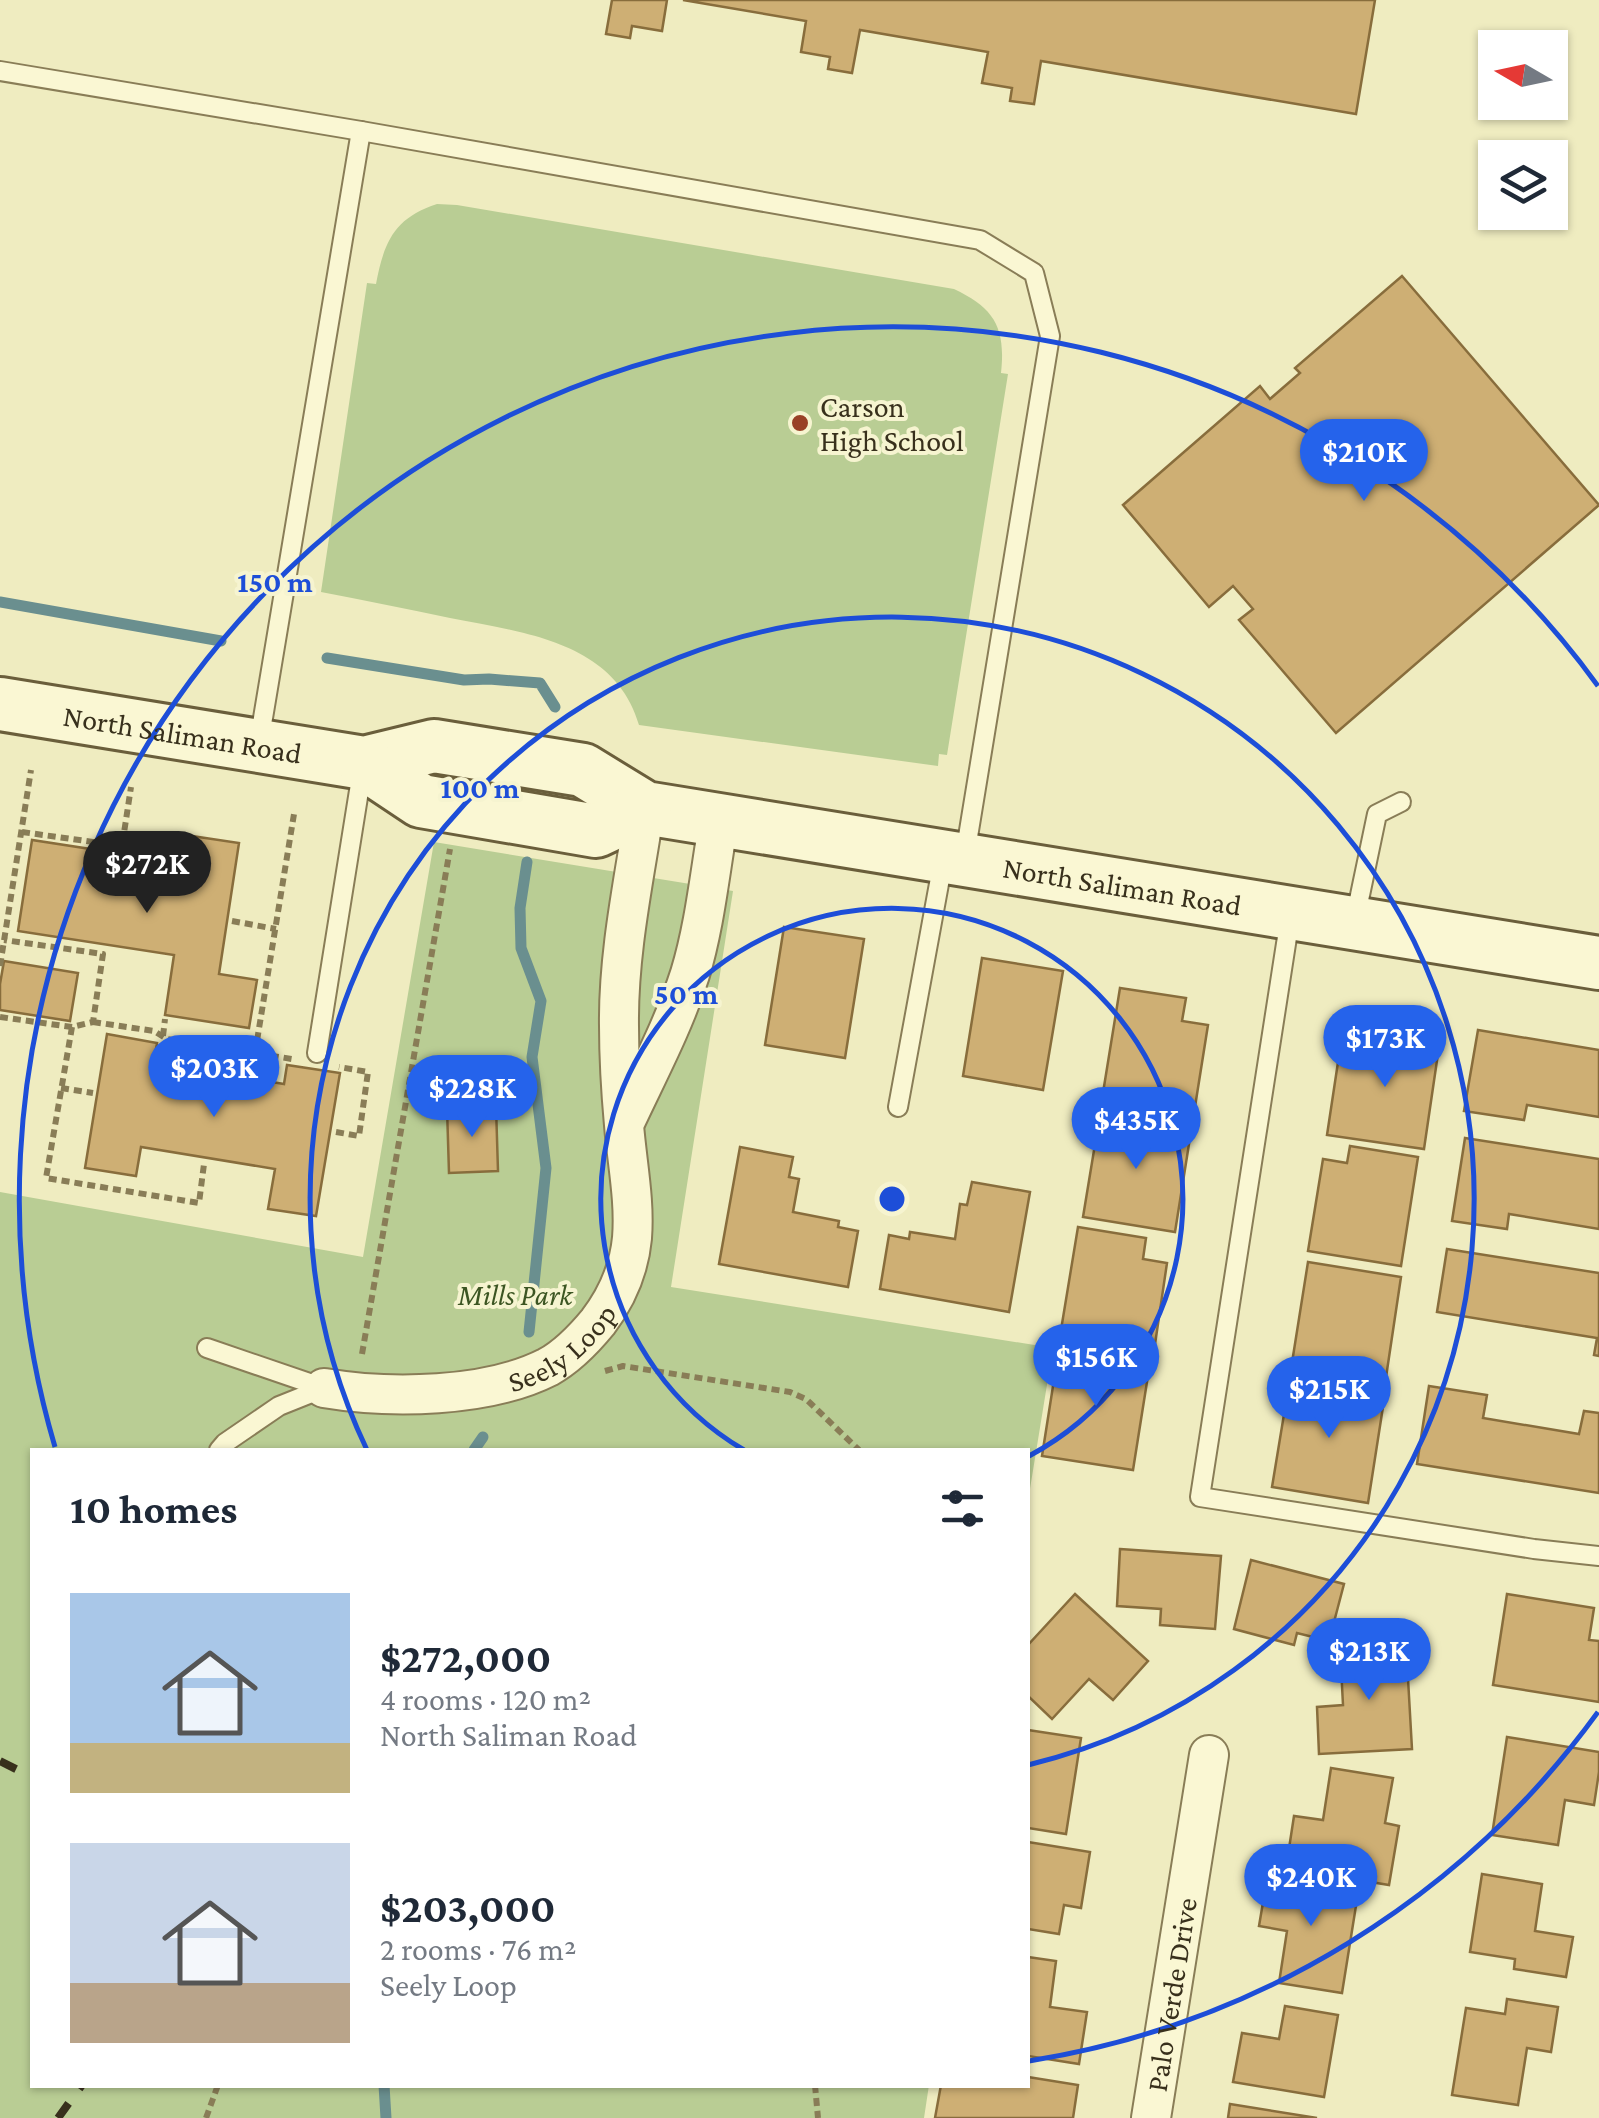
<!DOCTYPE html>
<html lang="en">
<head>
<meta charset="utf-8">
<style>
	:root { --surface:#fff; --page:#f2f2f3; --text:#1f2937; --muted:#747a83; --accent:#2563eb }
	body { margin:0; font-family:"Crimson Pro",serif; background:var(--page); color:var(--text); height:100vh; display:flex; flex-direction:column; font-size:38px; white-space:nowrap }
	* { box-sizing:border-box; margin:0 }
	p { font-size:32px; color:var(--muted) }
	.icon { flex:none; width:55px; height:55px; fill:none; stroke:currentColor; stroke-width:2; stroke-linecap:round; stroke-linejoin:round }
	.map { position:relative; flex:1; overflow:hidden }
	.drawer { position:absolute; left:30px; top:1448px; width:1000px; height:640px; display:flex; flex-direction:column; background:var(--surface); border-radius:0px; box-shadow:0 2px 8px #0004 }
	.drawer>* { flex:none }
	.needle { width:65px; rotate:279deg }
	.buttons { position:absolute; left:1478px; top:30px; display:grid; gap:20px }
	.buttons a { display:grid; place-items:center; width:90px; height:90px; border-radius:0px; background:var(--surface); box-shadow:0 2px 8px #0004; font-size:50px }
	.price { position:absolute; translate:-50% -85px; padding:0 22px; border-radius:35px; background:var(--accent); color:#fff; font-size:32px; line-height:65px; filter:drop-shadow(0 2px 5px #0008) }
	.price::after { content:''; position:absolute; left:50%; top:60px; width:30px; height:22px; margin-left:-15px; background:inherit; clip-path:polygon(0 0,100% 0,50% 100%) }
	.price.current { background:#222; color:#fff }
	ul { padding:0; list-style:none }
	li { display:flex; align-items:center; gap:30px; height:250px; padding:0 40px }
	li span { display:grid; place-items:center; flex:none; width:280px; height:200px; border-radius:0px; color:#555 }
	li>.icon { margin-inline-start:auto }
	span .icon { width:120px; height:120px; fill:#fffc; stroke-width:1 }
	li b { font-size:42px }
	h2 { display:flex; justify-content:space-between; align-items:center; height:120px; padding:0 40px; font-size:42px }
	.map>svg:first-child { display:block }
	.green { fill:#b9cd94 }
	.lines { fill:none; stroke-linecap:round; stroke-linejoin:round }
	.stream { stroke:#6a8f8f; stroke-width:11 }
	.building { fill:#ceaf74; stroke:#886d3c; stroke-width:2.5 }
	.lane-casing { stroke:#897d57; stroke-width:22 }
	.street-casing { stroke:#897d57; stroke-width:42 }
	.secondary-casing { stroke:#6a5e3b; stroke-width:58 }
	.path { stroke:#897d57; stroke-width:6; stroke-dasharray:8 5; stroke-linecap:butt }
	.lane { stroke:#faf7d3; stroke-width:18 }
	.street { stroke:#faf7d3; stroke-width:38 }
	.secondary { stroke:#faf7d3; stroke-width:52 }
	.rail { stroke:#38301c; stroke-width:8; stroke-dasharray:18 18; stroke-linecap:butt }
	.ring { fill:none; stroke:#1d4ed8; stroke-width:5 }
	.poi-dot { fill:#994126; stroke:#f6f4d0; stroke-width:4 }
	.labels { text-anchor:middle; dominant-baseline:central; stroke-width:8; stroke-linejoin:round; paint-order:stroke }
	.poi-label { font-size:30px; fill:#38301c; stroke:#f6f4d0; text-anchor:start }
	.street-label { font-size:30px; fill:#38301c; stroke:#f6f4d0 }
	.park-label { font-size:30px; font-style:italic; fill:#3c5522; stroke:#f6f4d0 }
	.centre { fill:#1d4ed8; stroke:#f6f4d0; stroke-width:5 }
	.ring-label { font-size:30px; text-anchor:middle; font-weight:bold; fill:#1d4ed8; stroke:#f6f4d0; stroke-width:8; stroke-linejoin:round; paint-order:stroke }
</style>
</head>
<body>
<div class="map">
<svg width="1599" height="2118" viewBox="0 0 1599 2118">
	<rect width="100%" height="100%" fill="#efecc0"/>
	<!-- green -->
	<g class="green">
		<path d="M 437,204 L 457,205 L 954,289 C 994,308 1006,327 1001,373 L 1008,374 L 947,755 L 939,754 L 938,766 L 639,725 C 615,641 521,632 450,618 C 407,609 364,600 321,592 L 367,283 L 376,284 C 384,242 394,218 437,204 Z"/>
		<polygon points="434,842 733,891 671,1287 1053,1348 1028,1501 1028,1450 32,1450 32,2085 929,2085 924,2118 0,2118 0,1192 363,1257"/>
	</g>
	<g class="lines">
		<!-- stream -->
		<g class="stream">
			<polyline points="0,602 221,641"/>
			<polyline points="327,658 464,680 489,679 540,683 555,707"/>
			<polyline points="527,862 520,908 521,948 541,1001 532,1057 546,1168 529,1332"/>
			<polyline points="474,1450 483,1437"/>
			<polyline points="384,2085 386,2118"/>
		</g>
	</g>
	<!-- building -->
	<g class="building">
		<polygon points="612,0 667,0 662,31 632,26 630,38 606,34"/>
		<polygon points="683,0 1375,0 1356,114 1041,61 1034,104 1010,101 1012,88 982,83 988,52 860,30 852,73 828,69 830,57 801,52 806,21"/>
		<polygon points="1402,276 1599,505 1336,733 1239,620 1253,609 1233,586 1209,607 1123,505 1260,386 1270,399 1300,373 1295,368"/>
		<polygon points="192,836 239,843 219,974 257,980 249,1028 165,1015 174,955 18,931 32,840 188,864"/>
		<polygon points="784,927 864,939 845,1058 765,1045"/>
		<polygon points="982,958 1063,971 1043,1090 963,1076"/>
		<polygon points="4,961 78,973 70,1021 0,1010 0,984"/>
		<polygon points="1120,988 1186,998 1182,1021 1208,1025 1194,1113 1102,1099"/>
		<polygon points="1368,1030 1440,1040 1424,1149 1327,1135 1340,1049 1364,1052"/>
		<polygon points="1478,1030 1599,1050 1599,1117 1527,1105 1524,1120 1464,1111"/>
		<polygon points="107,1034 157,1043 154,1062 284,1084 287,1065 340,1073 316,1216 268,1209 275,1169 141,1147 136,1176 85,1168"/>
		<polygon points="496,1106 498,1171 449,1173 447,1108"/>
		<polygon points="1101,1108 1167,1118 1164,1140 1189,1144 1175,1232 1083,1217"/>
		<polygon points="1465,1138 1599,1159 1599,1229 1509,1214 1507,1229 1452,1221"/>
		<polygon points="1350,1146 1418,1157 1401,1266 1308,1251 1323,1159 1347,1163"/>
		<polygon points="740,1147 793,1157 789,1177 799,1179 793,1212 839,1221 838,1227 858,1231 848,1287 719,1264"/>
		<polygon points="972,1182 1030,1192 1009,1312 880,1289 889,1235 909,1239 910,1232 955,1239 960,1204 967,1205"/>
		<polygon points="1078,1227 1146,1238 1143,1259 1167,1263 1154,1351 1060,1336"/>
		<polygon points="1447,1249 1599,1273 1599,1356 1594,1355 1597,1338 1437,1312"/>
		<polygon points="1308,1262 1401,1277 1385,1384 1291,1369"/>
		<polygon points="1059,1348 1150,1363 1133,1470 1042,1456"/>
		<polygon points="1290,1378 1385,1394 1368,1503 1272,1487"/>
		<polygon points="1429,1386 1487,1395 1483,1418 1579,1434 1584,1411 1599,1413 1599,1493 1417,1464"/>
		<polygon points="1120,1549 1221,1556 1215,1629 1160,1625 1161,1609 1117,1606"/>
		<polygon points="1251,1560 1344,1584 1329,1641 1297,1633 1294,1645 1234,1629"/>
		<polygon points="1075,1594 1148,1661 1113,1700 1089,1679 1052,1719 1028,1696 1028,1645"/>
		<polygon points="1507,1594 1594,1608 1589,1640 1599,1641 1599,1702 1493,1685"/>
		<polygon points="1406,1643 1412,1749 1319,1754 1317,1707 1343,1705 1340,1647"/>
		<polygon points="1028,1730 1081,1738 1066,1834 1028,1828"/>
		<polygon points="1507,1737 1599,1752 1599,1772 1594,1805 1565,1800 1558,1845 1492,1835"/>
		<polygon points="1331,1768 1393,1778 1385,1823 1399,1826 1389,1885 1286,1868 1294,1816 1323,1820"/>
		<polygon points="1028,1842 1090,1852 1081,1908 1064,1905 1059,1934 1028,1929"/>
		<polygon points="1268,1873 1359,1887 1342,1993 1279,1983 1287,1931 1259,1926"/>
		<polygon points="1482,1874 1542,1884 1535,1931 1573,1937 1566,1977 1514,1969 1515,1959 1470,1952"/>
		<polygon points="1028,1957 1056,1961 1050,2007 1087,2012 1079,2064 1028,2056"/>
		<polygon points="1507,1999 1558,2007 1551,2052 1527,2048 1518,2105 1452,2095 1466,2008 1505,2014"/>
		<polygon points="1285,2006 1338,2015 1324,2097 1233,2082 1242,2033 1279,2039"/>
		<polygon points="1028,2077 1078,2085 1073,2118 935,2118 941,2085 1028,2085"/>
		<polygon points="1230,2104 1317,2118 1228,2118"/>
	</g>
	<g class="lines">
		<!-- lane casing -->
		<g class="lane-casing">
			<g id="lane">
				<polyline points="0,71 361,131 980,240 1034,273 1050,336 965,855"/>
				<polyline points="259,742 361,131"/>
				<polyline points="1290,918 1200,1497 1534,1549 1599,1556"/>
				<polyline points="1355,919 1377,814 1401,802"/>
				<polyline points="317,1053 362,772"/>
				<polyline points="898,1107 943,862"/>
				<polyline points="207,1348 324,1388"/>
				<polyline points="219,1450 225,1443 279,1406 324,1388"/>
			</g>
		</g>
		<!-- street casing -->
		<g class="street-casing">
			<g id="street">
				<path d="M 627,1118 C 649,1071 674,1024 690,974 C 705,925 710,871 719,820"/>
				<path id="s1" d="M 324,1388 C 390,1399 487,1398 548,1367 C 568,1356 584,1339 598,1322 C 617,1297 629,1270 632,1238 C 635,1200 627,1163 624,1125 C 621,1092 619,1059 619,1026 C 618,953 634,880 645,808"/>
				<path id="s2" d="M 1151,2118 L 1209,1755"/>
			</g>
		</g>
		<!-- secondary casing -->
		<g class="secondary-casing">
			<g id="secondary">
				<path id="s3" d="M 0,704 L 364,763 L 434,746 L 583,770 L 645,808 L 1599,963"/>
				<polyline points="364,763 421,801 596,831 645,808"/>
			</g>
		</g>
		<!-- path -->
		<g class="path">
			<polyline points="22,832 122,846 131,787"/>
			<polyline points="232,921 276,929"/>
			<polyline points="0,966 31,770"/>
			<polyline points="0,1017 72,1027 93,1022 103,954 4,940"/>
			<polyline points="93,1022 154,1031 167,1039 292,1059"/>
			<polyline points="72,1027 46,1178 199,1203 204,1164"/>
			<polyline points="163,1036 165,1019"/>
			<polyline points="255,1053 294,814"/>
			<polyline points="224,1073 228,1049"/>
			<polyline points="61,1088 93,1093"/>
			<polyline points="336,1132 359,1136 368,1072 339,1067"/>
			<polyline points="362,1354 450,849"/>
			<polyline points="605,1371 623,1366 790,1392 806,1399 859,1450"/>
			<polyline points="815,2085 818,2118"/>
			<polyline points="206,2118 218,2085"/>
		</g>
		<!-- lane -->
		<use href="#lane" class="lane"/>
		<!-- street -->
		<use href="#street" class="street"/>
		<!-- secondary -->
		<use href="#secondary" class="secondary"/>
		<!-- rail -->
		<g class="rail">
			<polyline points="0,1761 32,1777"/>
			<polyline points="58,2118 82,2085"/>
		</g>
	</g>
	<!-- distance rings -->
	<g class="ring">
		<path d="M744 1450A291 291 0 1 1 1029 1456"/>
		<path d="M367 1450A582 582 0 1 1 1028 1765"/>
		<path d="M1598 1712A873 873 0 0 1 1029 2061M55 1447A873 873 0 0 1 1598 686"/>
	</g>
	<!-- markers -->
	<circle class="poi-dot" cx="800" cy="423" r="10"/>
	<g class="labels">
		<!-- poi labels -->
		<g class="poi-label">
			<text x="820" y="406">Carson<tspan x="820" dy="34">High School</tspan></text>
		</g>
		<!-- street labels -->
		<g class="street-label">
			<text stroke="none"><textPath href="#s3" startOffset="185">North Saliman Road</textPath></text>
			<text stroke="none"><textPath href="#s3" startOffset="1148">North Saliman Road</textPath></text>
			<text stroke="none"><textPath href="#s1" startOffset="250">Seely Loop</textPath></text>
			<text stroke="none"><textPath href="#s2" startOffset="125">Palo Verde Drive</textPath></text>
		</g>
		<!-- park labels -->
		<g class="park-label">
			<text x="515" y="1294">Mills Park</text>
		</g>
	</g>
	<circle cx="892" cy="1199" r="15" class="centre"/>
	<g class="ring-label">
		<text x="275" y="592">150 m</text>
		<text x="480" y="798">100 m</text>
		<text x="686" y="1004">50 m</text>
	</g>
</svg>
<div class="buttons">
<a><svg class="needle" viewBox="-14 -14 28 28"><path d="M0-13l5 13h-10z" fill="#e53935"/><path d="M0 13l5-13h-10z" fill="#747a83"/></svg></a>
<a><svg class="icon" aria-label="layers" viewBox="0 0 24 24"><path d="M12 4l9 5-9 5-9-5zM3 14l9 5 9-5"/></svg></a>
</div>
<b class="price" style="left:1364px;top:504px">$210K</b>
<b class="price current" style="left:147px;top:916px">$272K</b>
<b class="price" style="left:1385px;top:1090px">$173K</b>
<b class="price" style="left:214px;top:1120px">$203K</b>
<b class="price" style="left:472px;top:1140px">$228K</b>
<b class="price" style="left:1136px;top:1172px">$435K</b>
<b class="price" style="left:1096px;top:1409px">$156K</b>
<b class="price" style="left:1329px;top:1441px">$215K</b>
<b class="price" style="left:1369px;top:1703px">$213K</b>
<b class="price" style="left:1311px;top:1929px">$240K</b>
<section class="drawer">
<h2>10 homes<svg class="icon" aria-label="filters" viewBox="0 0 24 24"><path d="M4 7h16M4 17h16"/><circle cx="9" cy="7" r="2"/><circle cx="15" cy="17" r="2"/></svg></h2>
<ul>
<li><span style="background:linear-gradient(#a9c7e8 75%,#c2b280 0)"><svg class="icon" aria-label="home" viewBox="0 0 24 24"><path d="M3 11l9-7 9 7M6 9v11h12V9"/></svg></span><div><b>$272,000</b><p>4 rooms · 120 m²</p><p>North Saliman Road</p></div></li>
<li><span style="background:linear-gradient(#c9d6e8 70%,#b9a48a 0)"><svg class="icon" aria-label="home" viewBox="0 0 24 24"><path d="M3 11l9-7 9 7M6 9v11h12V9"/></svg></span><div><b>$203,000</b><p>2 rooms · 76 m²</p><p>Seely Loop</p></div></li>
</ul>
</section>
</div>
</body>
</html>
